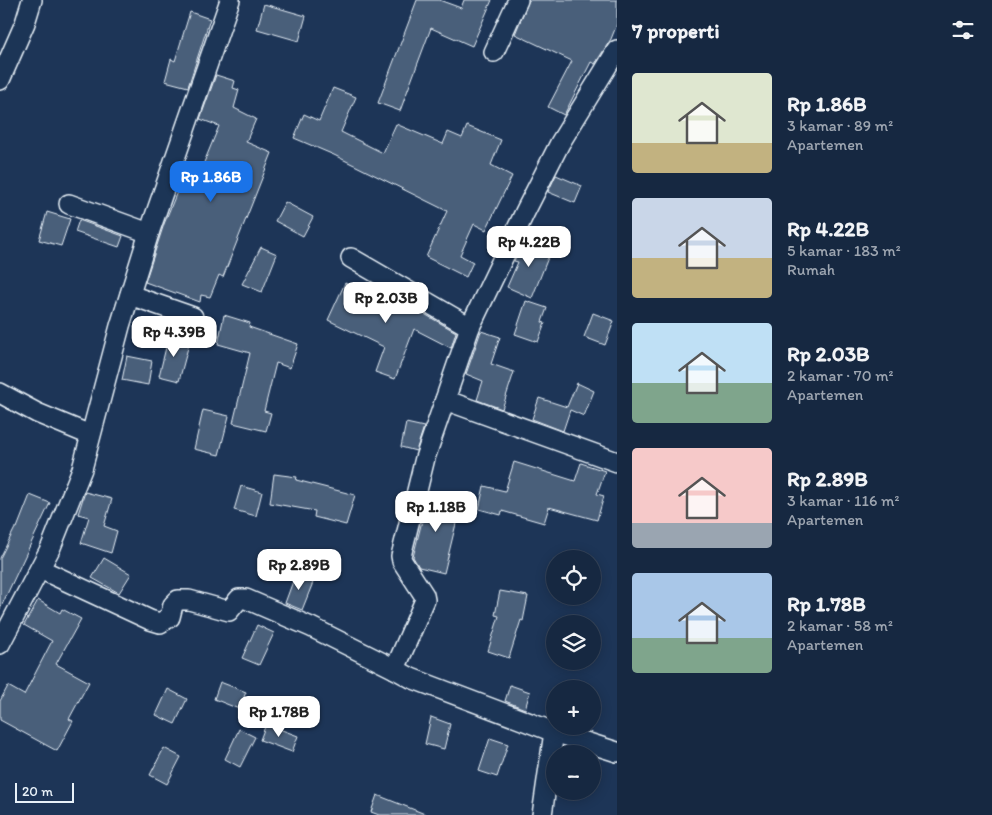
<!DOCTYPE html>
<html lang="id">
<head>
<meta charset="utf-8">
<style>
	:root { --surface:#162841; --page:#1f3048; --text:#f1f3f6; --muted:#9ea6b1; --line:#35445a; --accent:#1a73e8 }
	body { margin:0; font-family:Itim,sans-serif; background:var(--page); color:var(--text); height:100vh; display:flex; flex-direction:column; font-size:19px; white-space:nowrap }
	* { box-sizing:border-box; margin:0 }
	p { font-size:16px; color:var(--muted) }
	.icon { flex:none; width:28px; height:28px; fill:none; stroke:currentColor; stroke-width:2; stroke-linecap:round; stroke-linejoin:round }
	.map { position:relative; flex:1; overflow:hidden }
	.drawer { display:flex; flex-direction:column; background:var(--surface); width:375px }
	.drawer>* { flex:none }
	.tools { position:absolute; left:546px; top:550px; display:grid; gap:10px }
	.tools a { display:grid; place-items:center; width:55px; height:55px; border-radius:50%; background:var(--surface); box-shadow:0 2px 12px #0003,0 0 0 1px var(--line); font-size:25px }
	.scale { position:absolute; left:15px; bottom:12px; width:59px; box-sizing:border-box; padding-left:5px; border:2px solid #e8f1f8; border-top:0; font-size:14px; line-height:18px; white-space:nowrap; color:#e8f1f8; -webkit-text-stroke:4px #1d3557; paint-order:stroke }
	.price { position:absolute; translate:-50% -42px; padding:0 11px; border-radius:10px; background:#fff; color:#222; font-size:16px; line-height:32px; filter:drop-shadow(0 1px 2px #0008) }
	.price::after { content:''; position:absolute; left:50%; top:30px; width:15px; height:11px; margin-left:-8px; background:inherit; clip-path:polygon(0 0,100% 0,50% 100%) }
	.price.on { background:var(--accent); color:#fff }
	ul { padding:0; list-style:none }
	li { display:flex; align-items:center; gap:15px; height:125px; padding:0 15px }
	li span { display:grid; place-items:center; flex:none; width:140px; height:100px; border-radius:5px; color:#555 }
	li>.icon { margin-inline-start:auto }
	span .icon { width:60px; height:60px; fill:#fffc; stroke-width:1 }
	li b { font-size:21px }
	h2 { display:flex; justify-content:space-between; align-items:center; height:60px; padding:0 15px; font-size:21px }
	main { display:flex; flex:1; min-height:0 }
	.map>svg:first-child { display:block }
	.building { fill:#495e7a; stroke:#e8f1f8 }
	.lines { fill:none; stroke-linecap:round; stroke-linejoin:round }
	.minor-casing { stroke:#e8f1f8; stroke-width:22 }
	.minor { stroke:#1d3557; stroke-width:19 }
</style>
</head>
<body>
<main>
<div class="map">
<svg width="617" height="815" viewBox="0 0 617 815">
	<rect width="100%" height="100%" fill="#1d3557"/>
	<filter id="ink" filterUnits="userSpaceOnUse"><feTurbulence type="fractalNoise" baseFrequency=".02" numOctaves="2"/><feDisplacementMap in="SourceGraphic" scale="10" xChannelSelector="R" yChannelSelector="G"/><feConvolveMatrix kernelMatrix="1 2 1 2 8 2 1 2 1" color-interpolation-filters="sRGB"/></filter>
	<g filter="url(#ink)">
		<!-- building -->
		<g class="building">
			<polygon points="417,0 439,0 461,8 464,0 492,0 472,46 431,28 400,111 378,103"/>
			<polygon points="529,0 617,0 617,24 611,39 595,64 591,62 564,115 548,107 572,61 515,34"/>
			<polygon points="264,4 306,16 299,41 257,29"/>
			<polygon points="190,12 210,19 188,87 165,81 171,59 175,61"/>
			<polygon points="216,75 235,81 233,88 239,90 234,108 256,119 246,142 272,153 223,277 219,275 210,297 201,295 200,302 145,282 164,224 185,172 198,177 219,126 200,119"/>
			<polygon points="333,88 356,97 341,132 383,153 396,124 443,144 448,132 462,138 467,126 501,140 491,165 512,176 486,230 474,224 460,255 473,262 466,277 426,257 447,211 334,155 294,138 304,114 319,121"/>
			<polygon points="556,175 582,186 575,203 548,192"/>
			<polygon points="285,202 313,217 303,236 275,221"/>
			<polygon points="47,212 70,219 61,246 39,240"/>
			<polygon points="79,220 123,236 119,247 75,232"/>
			<polygon points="524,239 551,250 532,298 507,287 518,262 514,261"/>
			<polygon points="261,247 277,254 262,292 242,284"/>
			<polygon points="345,283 373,296 377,287 456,332 451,348 414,329 395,379 375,372 384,347 328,320"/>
			<polygon points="526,301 547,308 542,322 545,323 538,342 515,334"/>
			<polygon points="593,313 614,321 605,345 584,337"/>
			<polygon points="224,315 250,323 249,327 298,344 290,368 276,363 264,411 271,413 266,431 233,423 250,353 218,344"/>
			<polygon points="481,331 500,337 491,364 514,372 502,409 477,400 483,381 466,374"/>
			<polygon points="169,335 190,340 179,381 159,376"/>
			<polygon points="127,356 152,361 148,385 122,380"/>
			<polygon points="577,383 594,391 584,416 570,410 563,431 532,419 539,398 567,407"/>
			<polygon points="203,410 229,416 219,455 194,449"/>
			<polygon points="406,423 424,427 416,451 401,447"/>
			<polygon points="514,462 575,481 581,463 605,471 597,494 604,496 597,520 549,507 544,523 502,511 501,515 479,509 484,486 505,491"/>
			<polygon points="274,474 297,477 296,480 355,495 346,525 314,517 315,511 270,503"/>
			<polygon points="241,486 262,492 256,516 234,510"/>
			<polygon points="85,492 112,499 104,526 117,531 111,553 81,543 89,517 78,514"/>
			<polygon points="429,493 461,503 444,573 419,567 413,557"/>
			<polygon points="30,495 50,503 0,609 0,558 15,528 17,528"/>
			<polygon points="104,558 131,574 119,593 92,578"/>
			<polygon points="296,573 314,580 302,610 285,603"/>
			<polygon points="500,591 528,596 523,621 521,620 509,658 488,651 499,616 495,615"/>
			<polygon points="38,600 60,613 62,609 81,619 56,664 89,682 69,719 73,721 57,751 0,720 0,701 8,686 24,695 52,641 24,625"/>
			<polygon points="257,625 274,633 259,665 242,658"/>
			<polygon points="220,682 246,692 239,709 214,699"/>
			<polygon points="510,685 530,692 525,709 505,701"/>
			<polygon points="168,689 187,699 175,724 156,715"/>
			<polygon points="431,717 450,724 444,749 425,744"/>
			<polygon points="266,724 298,736 292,752 260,740"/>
			<polygon points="239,729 255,737 240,767 225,759"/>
			<polygon points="490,738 508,744 497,777 479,771"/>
			<polygon points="164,748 181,757 167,784 150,775"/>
			<polygon points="377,795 425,814 425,815 379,815 371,812"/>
		</g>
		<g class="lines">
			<!-- minor casing -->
			<g class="minor-casing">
				<g id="minor">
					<polyline points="494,52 518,0"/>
					<polyline points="0,80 25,23 32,0"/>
					<polyline points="69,204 149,233"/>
					<polyline points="351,258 470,327"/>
					<polyline points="130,295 193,317"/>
					<polyline points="0,393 37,413 90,435"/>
					<polyline points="445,400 617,462"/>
					<polyline points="40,569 150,620 160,623 170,617 173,605 178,600 189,600 229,611 239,599 246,599 311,627 395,669"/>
					<polyline points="0,644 51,547 82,469 120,326 149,233 230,0"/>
					<polyline points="554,732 411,678 395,669 425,600 424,595 402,561 401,556 425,458 470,327 525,212 560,143 617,50"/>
					<polyline points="542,815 554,732 617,752"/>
				</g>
			</g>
			<!-- minor -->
			<use href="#minor" class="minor"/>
		</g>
	</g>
</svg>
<div class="tools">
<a><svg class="icon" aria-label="locate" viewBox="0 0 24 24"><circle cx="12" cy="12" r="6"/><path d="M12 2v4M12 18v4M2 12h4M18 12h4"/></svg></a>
<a><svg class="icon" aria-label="layers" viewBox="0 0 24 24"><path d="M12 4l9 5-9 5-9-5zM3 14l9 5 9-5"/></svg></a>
<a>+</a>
<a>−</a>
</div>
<div class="scale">20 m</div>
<b class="price on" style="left:211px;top:203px">Rp 1.86B</b>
<b class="price" style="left:529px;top:268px">Rp 4.22B</b>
<b class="price" style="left:386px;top:324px">Rp 2.03B</b>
<b class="price" style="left:174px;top:358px">Rp 4.39B</b>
<b class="price" style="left:436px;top:533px">Rp 1.18B</b>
<b class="price" style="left:299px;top:591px">Rp 2.89B</b>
<b class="price" style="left:279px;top:738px">Rp 1.78B</b>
</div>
<section class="drawer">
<h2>7 properti<svg class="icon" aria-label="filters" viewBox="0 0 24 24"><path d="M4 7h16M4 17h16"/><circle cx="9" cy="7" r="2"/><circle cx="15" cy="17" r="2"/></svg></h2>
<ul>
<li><span style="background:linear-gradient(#dfe7d0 70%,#c2b280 0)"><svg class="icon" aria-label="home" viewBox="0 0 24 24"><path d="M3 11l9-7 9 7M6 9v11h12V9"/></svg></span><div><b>Rp 1.86B</b><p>3 kamar · 89 m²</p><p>Apartemen</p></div></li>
<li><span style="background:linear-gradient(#c9d6e8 60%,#c2b280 0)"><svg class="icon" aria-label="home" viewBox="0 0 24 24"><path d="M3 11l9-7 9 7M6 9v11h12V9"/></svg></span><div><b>Rp 4.22B</b><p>5 kamar · 183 m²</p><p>Rumah</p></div></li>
<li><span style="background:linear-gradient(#bfe0f5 60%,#7fa58c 0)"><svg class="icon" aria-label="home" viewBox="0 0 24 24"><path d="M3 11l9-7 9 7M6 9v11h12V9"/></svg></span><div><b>Rp 2.03B</b><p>2 kamar · 70 m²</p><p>Apartemen</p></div></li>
<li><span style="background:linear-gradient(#f6c9c9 75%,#9aa5b1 0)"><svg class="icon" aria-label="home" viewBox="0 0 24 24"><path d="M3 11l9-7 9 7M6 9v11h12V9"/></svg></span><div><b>Rp 2.89B</b><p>3 kamar · 116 m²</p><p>Apartemen</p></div></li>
<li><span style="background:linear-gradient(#a9c7e8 65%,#7fa58c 0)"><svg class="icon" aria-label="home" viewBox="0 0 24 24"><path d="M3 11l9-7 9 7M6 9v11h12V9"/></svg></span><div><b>Rp 1.78B</b><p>2 kamar · 58 m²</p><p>Apartemen</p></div></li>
</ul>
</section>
</main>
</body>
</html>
